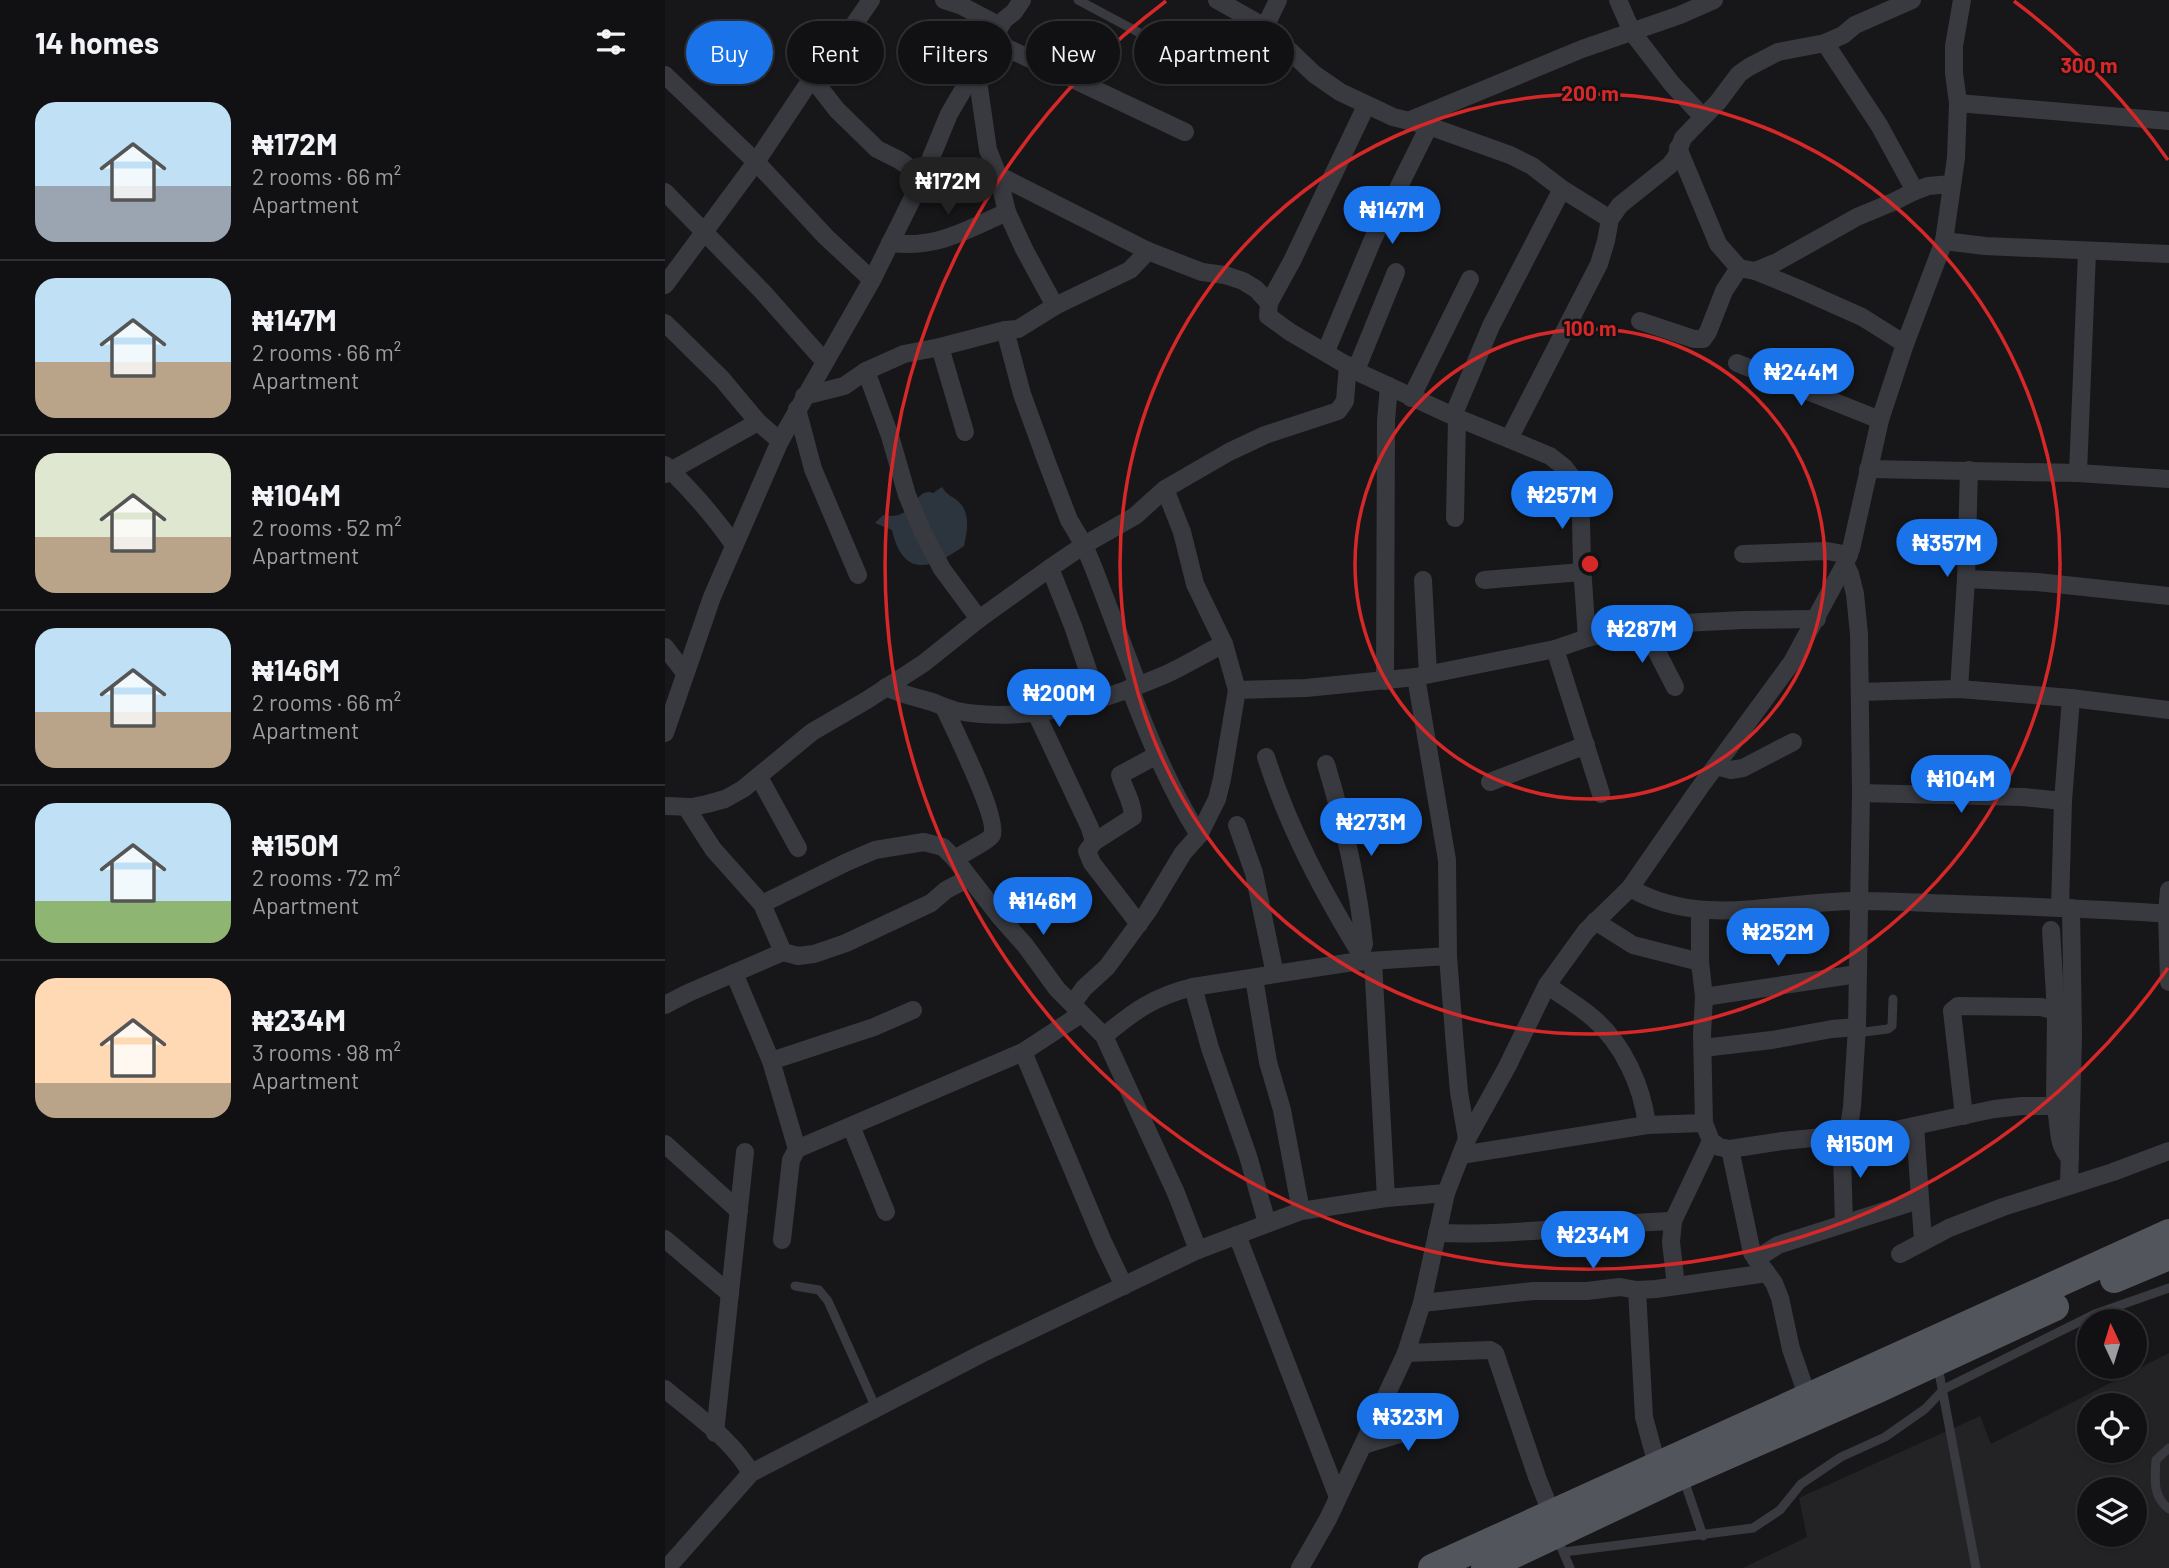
<!DOCTYPE html>
<html lang="en">
<head>
<meta charset="utf-8">
<style>
	:root { --surface:#111113; --page:#1a1a1c; --text:#f1f3f6; --muted:#9c9da0; --line:#303133; --accent:#1a73e8 }
	body { margin:0; font-family:Barlow,sans-serif; background:var(--page); color:var(--text); height:100vh; display:flex; flex-direction:column; font-size:26px; white-space:nowrap }
	* { box-sizing:border-box; margin:0 }
	p { font-size:23px; color:var(--muted) }
	.icon { flex:none; width:38px; height:38px; fill:none; stroke:currentColor; stroke-width:2; stroke-linecap:round; stroke-linejoin:round }
	.map { position:relative; flex:1; overflow:hidden }
	.side { display:flex; flex-direction:column; background:var(--surface); width:665px }
	.side>* { flex:none }
	.banner { position:absolute; left:21px; top:21px; width:665px; height:63px; display:flex; gap:14px }
	.needle { width:46px; rotate:356deg }
	.buttons { position:absolute; left:1412px; top:1309px; display:grid; gap:14px }
	.buttons a { display:grid; place-items:center; width:70px; height:70px; border-radius:50%; background:var(--surface); box-shadow:0 2px 5px #0004,0 0 0 2px var(--line); font-size:35px }
	.price { position:absolute; translate:-50% -60px; padding:0 16px; border-radius:24px; background:var(--accent); color:#fff; font-size:23px; line-height:46px; filter:drop-shadow(0 2px 4px #0008) }
	.price::after { content:''; position:absolute; left:50%; top:42px; width:21px; height:16px; margin-left:-10px; background:inherit; clip-path:polygon(0 0,100% 0,50% 100%) }
	.price.on { background:#222; color:#fff }
	ul { padding:0; list-style:none }
	li { display:flex; align-items:center; gap:21px; height:175px; padding:0 35px }
	li+li { border-top:2px solid var(--line) }
	li span { display:grid; place-items:center; flex:none; width:196px; height:140px; border-radius:21px; color:#555 }
	li>.icon { margin-inline-start:auto }
	span .icon { width:84px; height:84px; fill:#fffc; stroke-width:1 }
	li b { font-size:30px }
	h2 { display:flex; justify-content:space-between; align-items:center; height:84px; padding:0 35px; font-size:30px }
	.tag { padding:0 24px; border-radius:32px; background:var(--surface); box-shadow:0 2px 5px #0004,0 0 0 2px var(--line); font-size:24px; line-height:63px }
	.tag.on { background:var(--accent); color:#fff }
	main { display:flex; flex:1; min-height:0 }
	.map>svg:first-child { display:block }
	.built { fill:#232326; fill-rule:evenodd }
	.water { fill:#2c353d }
	.lines { fill:none; stroke-linecap:round; stroke-linejoin:round }
	.service { stroke:#393a40; stroke-width:9 }
	.minor { stroke:#393a40; stroke-width:18 }
	.primary { stroke:#53555d; stroke-width:28 }
	.ring { fill:none; stroke:#d62828; stroke-width:3.5 }
	.centre { fill:#d62828; stroke:#121214; stroke-width:3.5 }
	.ring-label { font-size:21px; text-anchor:middle; font-weight:bold; fill:#d62828; stroke:#121214; stroke-width:5; stroke-linejoin:round; paint-order:stroke }
</style>
</head>
<body>
<main>
<section class="side">
<h2>14 homes<svg class="icon" aria-label="filters" viewBox="0 0 24 24"><path d="M4 7h16M4 17h16"/><circle cx="9" cy="7" r="2"/><circle cx="15" cy="17" r="2"/></svg></h2>
<ul>
<li><span style="background:linear-gradient(#bfe0f5 60%,#9aa5b1 0)"><svg class="icon" aria-label="home" viewBox="0 0 24 24"><path d="M3 11l9-7 9 7M6 9v11h12V9"/></svg></span><div><b>₦172M</b><p>2 rooms · 66 m²</p><p>Apartment</p></div></li>
<li><span style="background:linear-gradient(#bfe0f5 60%,#b9a48a 0)"><svg class="icon" aria-label="home" viewBox="0 0 24 24"><path d="M3 11l9-7 9 7M6 9v11h12V9"/></svg></span><div><b>₦147M</b><p>2 rooms · 66 m²</p><p>Apartment</p></div></li>
<li><span style="background:linear-gradient(#dfe7d0 60%,#b9a48a 0)"><svg class="icon" aria-label="home" viewBox="0 0 24 24"><path d="M3 11l9-7 9 7M6 9v11h12V9"/></svg></span><div><b>₦104M</b><p>2 rooms · 52 m²</p><p>Apartment</p></div></li>
<li><span style="background:linear-gradient(#bfe0f5 60%,#b9a48a 0)"><svg class="icon" aria-label="home" viewBox="0 0 24 24"><path d="M3 11l9-7 9 7M6 9v11h12V9"/></svg></span><div><b>₦146M</b><p>2 rooms · 66 m²</p><p>Apartment</p></div></li>
<li><span style="background:linear-gradient(#bfe0f5 70%,#8fb573 0)"><svg class="icon" aria-label="home" viewBox="0 0 24 24"><path d="M3 11l9-7 9 7M6 9v11h12V9"/></svg></span><div><b>₦150M</b><p>2 rooms · 72 m²</p><p>Apartment</p></div></li>
<li><span style="background:linear-gradient(#ffd9b3 75%,#b9a48a 0)"><svg class="icon" aria-label="home" viewBox="0 0 24 24"><path d="M3 11l9-7 9 7M6 9v11h12V9"/></svg></span><div><b>₦234M</b><p>3 rooms · 98 m²</p><p>Apartment</p></div></li>
</ul>
</section>
<div class="map">
<svg width="1504" height="1568" viewBox="0 0 1504 1568">
	<rect width="100%" height="100%" fill="#171719"/>
	<!-- built -->
	<path class="built" d="M 1504,1353 L 1504,1568 L 1078,1568 L 1142,1537 L 1134,1498 L 1315,1416 L 1326,1444 ZM 1424,1405 L 1470,1405 L 1470,1451 L 1424,1451 ZM 1424,1489 L 1470,1489 L 1470,1535 L 1424,1535 Z"/>
	<!-- water -->
	<path class="water" d="M 277,487 C 282,496 288,496 294,502 C 306,514 302,532 299,546 C 267,569 238,579 227,530 L 210,523 L 218,515 C 251,522 249,486 268,493 Z"/>
	<g class="lines">
		<!-- service -->
		<g class="service">
			<polyline points="413,0 544,70"/>
			<polyline points="1191,1033 1223,1029 1227,1026 1228,999"/>
			<polyline points="130,1286 154,1290 163,1301 211,1408"/>
			<polyline points="1273,1367 1311,1568"/>
			<path d="M 1504,1448 L 1491,1460 C 1490,1479 1487,1496 1504,1509"/>
			<polyline points="1018,1477 1038,1536"/>
			<polyline points="896,1547 905,1568"/>
			<polyline points="899,1552 1088,1528 1115,1510 1136,1484 1176,1457 1220,1437 1260,1409 1279,1389 1430,1314 1504,1288"/>
		</g>
		<!-- minor -->
		<g class="minor">
			<polyline points="279,0 297,6 335,26"/>
			<polyline points="552,0 600,27 649,74 675,92 728,117 764,126 845,155 867,166 897,189 945,219"/>
			<polyline points="953,0 967,32 1007,84 1038,117"/>
			<polyline points="600,27 613,0"/>
			<polyline points="327,41 520,132"/>
			<polyline points="1160,43 1214,125 1250,191"/>
			<polyline points="311,67 323,150 333,175 342,212 359,249 390,306"/>
			<polyline points="0,75 91,162 161,237 207,280"/>
			<polyline points="147,78 172,110 212,149 234,160 258,177"/>
			<polyline points="1293,103 1504,121"/>
			<polyline points="701,106 627,261 604,303 603,316 625,332 695,373 788,416 885,456 899,467 910,481 913,494 916,519 917,566 922,638"/>
			<polyline points="743,121 917,49 1015,15 1049,0"/>
			<polyline points="1013,148 1053,244 1074,268"/>
			<polyline points="333,175 483,251 537,272 560,275 578,281 591,289 604,303"/>
			<polyline points="0,192 97,291 160,362"/>
			<polyline points="1279,241 1320,246 1504,254"/>
			<path d="M 225,243 C 272,249 301,230 342,212"/>
			<polyline points="1090,271 1132,288 1197,317 1240,344"/>
			<polyline points="0,285 91,162 147,78 168,55 206,0"/>
			<polyline points="975,321 1029,339 1038,339 1043,332 1059,291 1074,268 1090,271 1112,262 1192,217 1228,202 1250,191 1263,186 1287,184"/>
			<polyline points="0,323 57,379 93,422 115,441"/>
			<polyline points="340,330 357,394 381,460 404,520 419,545 429,569 473,685"/>
			<polyline points="275,347 300,432"/>
			<polyline points="661,351 708,239 764,126"/>
			<polyline points="1072,363 1215,420"/>
			<polyline points="691,370 731,272"/>
			<polyline points="201,371 225,436 242,495 258,533 277,569 314,619"/>
			<polyline points="139,396 179,386 201,371 239,354 275,347 340,330 353,329 390,306 465,270 483,251"/>
			<polyline points="746,398 805,279"/>
			<polyline points="132,409 148,469 193,575"/>
			<polyline points="788,416 826,326 897,189"/>
			<polyline points="844,439 934,264 941,241 945,219 955,205 1005,165 1011,157 1018,138 1053,102 1074,74 1084,67 1113,52 1160,43 1178,35 1190,25 1247,0"/>
			<path d="M 0,465 C 26,490 49,516 69,545"/>
			<polyline points="1203,469 1413,473 1504,479"/>
			<polyline points="1413,473 1422,252"/>
			<polyline points="0,474 93,422"/>
			<polyline points="790,518 792,418"/>
			<polyline points="1078,554 1162,551 1184,555"/>
			<polyline points="385,568 408,626 433,700"/>
			<polyline points="1301,579 1372,582 1504,596"/>
			<polyline points="758,580 763,674"/>
			<polyline points="819,580 917,572"/>
			<polyline points="978,625 1010,687"/>
			<polyline points="0,647 20,673"/>
			<polyline points="890,649 936,794"/>
			<polyline points="751,677 782,860 783,956 789,1034 794,1092 802,1139"/>
			<polyline points="720,681 721,421 724,386"/>
			<path d="M 221,687 C 238,695 250,697 267,702 C 275,705 284,709 292,711 C 361,724 434,703 497,676 C 518,667 538,654 559,644"/>
			<path d="M 465,688 C 484,738 505,789 534,835"/>
			<polyline points="1294,689 1301,579 1304,470"/>
			<polyline points="572,690 641,688 751,677 890,649 922,638 978,625 1078,620 1152,619"/>
			<polyline points="1195,692 1294,689 1406,698 1504,710"/>
			<path d="M 279,707 C 288,727 334,819 327,835 C 325,840 297,854 290,859"/>
			<polyline points="371,713 425,828 429,842 422,851 427,863 474,924"/>
			<polyline points="0,733 47,597 115,441 207,280 258,177 284,114 339,20 349,12 357,0"/>
			<path d="M 601,757 C 624,830 660,896 700,961"/>
			<path d="M 661,764 C 679,824 693,882 699,944 L 696,954"/>
			<polyline points="1051,766 1066,770 1078,768 1128,742"/>
			<polyline points="94,777 133,848"/>
			<polyline points="825,782 921,745"/>
			<polyline points="1196,793 1358,797 1398,801"/>
			<polyline points="0,806 27,807 42,804 60,799 78,789 147,732 202,700 259,663 314,619 385,568 419,545 470,516 500,489 564,452 600,435 673,411 680,401 683,365"/>
			<polyline points="21,807 48,849 97,904 118,952"/>
			<polyline points="572,825 589,873 610,974"/>
			<path d="M 429,842 L 468,817 C 468,802 459,790 455,775 L 492,755"/>
			<path d="M 965,888 C 1039,930 1115,900 1195,901 C 1218,901 1241,902 1264,903 C 1344,906 1424,908 1504,914"/>
			<polyline points="1504,890 1502,914 1504,982"/>
			<polyline points="97,904 182,862 210,850 259,842 278,847 290,859 335,917 360,945 392,989 439,1036 511,1193 533,1250"/>
			<polyline points="1395,907 1398,801 1406,698"/>
			<path d="M 1035,911 L 1035,962 L 1039,997 L 1037,1034 L 1039,1123 L 1046,1141 L 1054,1147 L 1065,1149 L 1117,1141 L 1230,1130 L 1329,1109 L 1357,1106 L 1390,1106 C 1396,1126 1390,1142 1405,1158"/>
			<polyline points="930,921 968,945 1035,962"/>
			<polyline points="1386,930 1391,1011"/>
			<polyline points="708,961 721,1198"/>
			<polyline points="69,973 106,1061 132,1149"/>
			<polyline points="589,978 603,1062 617,1110 636,1211"/>
			<path d="M 882,985 C 897,996 914,1006 928,1018 C 958,1044 977,1085 982,1125"/>
			<polyline points="528,987 545,1048 583,1156 602,1223"/>
			<polyline points="1039,997 1192,974"/>
			<polyline points="408,1003 419,988 442,967 483,911 518,853 534,835 552,799 557,779 572,690 559,644 530,584 517,532 500,489"/>
			<polyline points="0,1005 23,993 118,952 133,956 149,954 181,943 266,903 281,890 304,878"/>
			<path d="M 439,1036 C 469,1011 490,996 528,987 L 688,962 L 783,956"/>
			<polyline points="1038,1048 1107,1040 1167,1029 1192,1027"/>
			<polyline points="358,1052 438,1242 459,1286"/>
			<polyline points="106,1061 209,1027 248,1010"/>
			<polyline points="1299,1116 1287,1011 1293,1006 1376,1007 1391,1011 1390,1106"/>
			<polyline points="186,1126 221,1212"/>
			<polyline points="1250,1126 1258,1241"/>
			<polyline points="0,1144 74,1211"/>
			<polyline points="1065,1149 1087,1253 1109,1283 1115,1298 1126,1349 1143,1398"/>
			<polyline points="796,1155 982,1125 1039,1123"/>
			<polyline points="1404,1186 1408,1036 1406,908"/>
			<polyline points="1179,1223 1177,1155 1183,1133 1187,1107 1192,1027 1196,793 1194,634 1190,594 1185,574 1180,564"/>
			<path d="M 772,1233 C 851,1236 929,1224 1008,1221"/>
			<polyline points="572,1235 673,1497"/>
			<polyline points="0,1239 65,1294"/>
			<polyline points="117,1240 126,1160 132,1149 358,1052 416,1014"/>
			<polyline points="1235,1254 1284,1228 1338,1207 1448,1172 1504,1151"/>
			<polyline points="1091,1259 1113,1245 1254,1200"/>
			<polyline points="1011,1286 1006,1242 1008,1221 1046,1141"/>
			<polyline points="972,1290 979,1417 992,1465"/>
			<polyline points="757,1303 868,1291 922,1291 955,1287 972,1290 991,1289 1102,1273"/>
			<polyline points="741,1353 825,1350 830,1353 872,1477 887,1515"/>
			<path d="M 0,1389 C 29,1414 67,1439 86,1473"/>
			<polyline points="50,1433 80,1152"/>
			<polyline points="699,1445 774,1422"/>
			<polyline points="2,1568 86,1473 318,1353 533,1250 636,1211 721,1198 781,1193"/>
			<polyline points="635,1568 663,1519 741,1353 757,1303 781,1193 802,1139 842,1067 882,985 921,931 965,888 1033,790 1127,662 1180,564 1186,549 1215,420 1240,344 1279,241 1291,158 1293,103 1289,73 1289,46 1297,0"/>
		</g>
		<!-- primary -->
		<g class="primary">
			<polyline points="1449,1279 1504,1256"/>
			<polyline points="767,1568 1504,1233"/>
			<polyline points="820,1568 1004,1481 1211,1390 1390,1307"/>
		</g>
	</g>
	<!-- distance rings -->
	<g class="ring">
		<circle cx="925" cy="564" r="235"/>
		<circle cx="925" cy="564" r="470"/>
		<path d="M1503 968A705 705 0 1 1 501 1M1349 1A705 705 0 0 1 1503 160"/>
	</g>
	<circle cx="925" cy="564" r="10" class="centre"/>
	<g class="ring-label">
		<text x="1424" y="73">300 m</text>
		<text x="925" y="101">200 m</text>
		<text x="925" y="336">100 m</text>
	</g>
</svg>
<div class="buttons">
<a><svg class="needle" viewBox="-14 -14 28 28"><path d="M0-13l5 13h-10z" fill="#e53935"/><path d="M0 13l5-13h-10z" fill="#9c9da0"/></svg></a>
<a><svg class="icon" aria-label="locate" viewBox="0 0 24 24"><circle cx="12" cy="12" r="6"/><path d="M12 2v4M12 18v4M2 12h4M18 12h4"/></svg></a>
<a><svg class="icon" aria-label="layers" viewBox="0 0 24 24"><path d="M12 4l9 5-9 5-9-5zM3 14l9 5 9-5"/></svg></a>
</div>
<b class="price on" style="left:283px;top:217px">₦172M</b>
<b class="price" style="left:727px;top:246px">₦147M</b>
<b class="price" style="left:1136px;top:408px">₦244M</b>
<b class="price" style="left:897px;top:531px">₦257M</b>
<b class="price" style="left:1282px;top:579px">₦357M</b>
<b class="price" style="left:977px;top:665px">₦287M</b>
<b class="price" style="left:394px;top:729px">₦200M</b>
<b class="price" style="left:1296px;top:815px">₦104M</b>
<b class="price" style="left:706px;top:858px">₦273M</b>
<b class="price" style="left:378px;top:937px">₦146M</b>
<b class="price" style="left:1113px;top:968px">₦252M</b>
<b class="price" style="left:1195px;top:1180px">₦150M</b>
<b class="price" style="left:928px;top:1271px">₦234M</b>
<b class="price" style="left:743px;top:1453px">₦323M</b>
<div class="banner">
<a class="tag on">Buy</a>
<a class="tag">Rent</a>
<a class="tag">Filters</a>
<a class="tag">New</a>
<a class="tag">Apartment</a>
</div>
</div>
</main>
</body>
</html>
